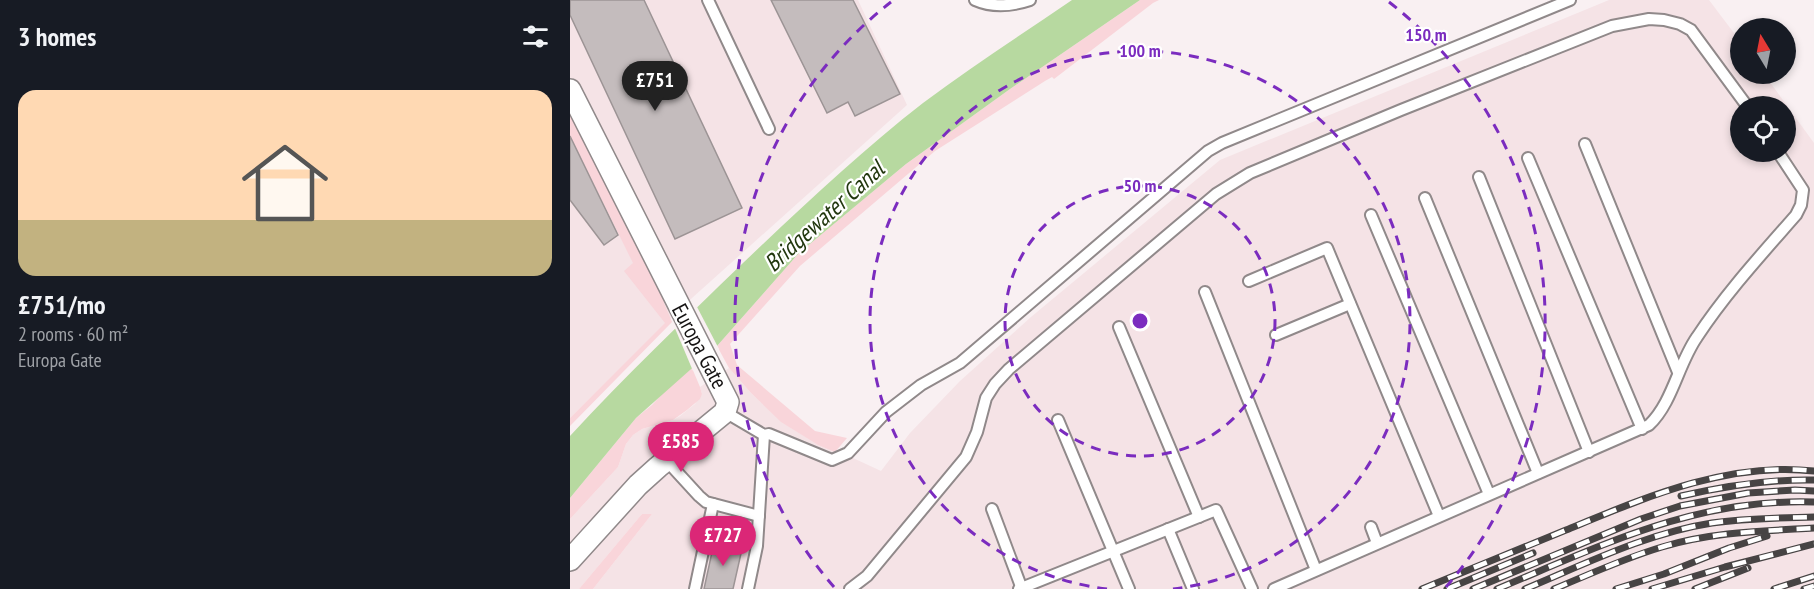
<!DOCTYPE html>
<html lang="en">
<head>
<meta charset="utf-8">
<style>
	:root { --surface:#171b24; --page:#242831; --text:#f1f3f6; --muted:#9ea1a6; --line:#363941; --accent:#db2777 }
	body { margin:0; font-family:"PT Sans Narrow",sans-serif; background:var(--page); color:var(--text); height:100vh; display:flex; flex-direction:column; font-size:22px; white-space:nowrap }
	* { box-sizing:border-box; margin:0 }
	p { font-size:20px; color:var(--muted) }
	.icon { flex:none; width:33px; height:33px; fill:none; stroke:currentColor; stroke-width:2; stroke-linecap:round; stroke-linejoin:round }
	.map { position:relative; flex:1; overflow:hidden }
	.drawer { display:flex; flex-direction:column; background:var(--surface); width:570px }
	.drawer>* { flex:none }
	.needle { width:39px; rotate:350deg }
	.tools { position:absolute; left:1160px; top:18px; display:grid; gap:12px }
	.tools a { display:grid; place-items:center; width:66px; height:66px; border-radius:50%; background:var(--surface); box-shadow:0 3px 9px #0003; font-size:30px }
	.price { position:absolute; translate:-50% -51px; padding:0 14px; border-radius:21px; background:var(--accent); color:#fff; font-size:20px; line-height:39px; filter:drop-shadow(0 2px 3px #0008) }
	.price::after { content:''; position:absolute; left:50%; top:36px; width:18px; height:14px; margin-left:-9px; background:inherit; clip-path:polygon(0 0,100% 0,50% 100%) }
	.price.selected { background:#222; color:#fff }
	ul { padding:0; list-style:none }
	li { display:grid; align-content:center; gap:12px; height:318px; padding:0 18px }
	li+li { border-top:2px solid var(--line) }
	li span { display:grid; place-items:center; height:186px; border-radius:18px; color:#555 }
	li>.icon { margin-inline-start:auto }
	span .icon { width:108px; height:108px; fill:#fffc; stroke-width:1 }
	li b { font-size:26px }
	h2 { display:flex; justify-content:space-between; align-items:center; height:72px; padding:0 18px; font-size:26px }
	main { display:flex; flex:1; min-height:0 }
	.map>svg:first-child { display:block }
	.built { fill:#f5e3e6; fill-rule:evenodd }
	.green { fill:#f9d5da }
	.water { fill:#b7d9a0 }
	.pier { fill:#f9f0f2 }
	.building { fill:#c4bcbd; stroke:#9c9495; stroke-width:1.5 }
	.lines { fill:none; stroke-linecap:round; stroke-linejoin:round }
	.service-casing { stroke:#90898a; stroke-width:14 }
	.minor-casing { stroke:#90898a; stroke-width:24 }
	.service { stroke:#fff; stroke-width:10 }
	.minor { stroke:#fff; stroke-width:21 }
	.rail-casing { stroke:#474444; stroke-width:7 }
	.rail { stroke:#fff; stroke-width:4.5; stroke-dasharray:14; stroke-linecap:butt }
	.ring { fill:none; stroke:#7b2cbf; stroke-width:3; stroke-dasharray:10 8 }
	.labels { text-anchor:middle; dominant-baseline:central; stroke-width:4.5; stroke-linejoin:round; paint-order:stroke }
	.street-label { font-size:22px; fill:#141212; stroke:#fff }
	.water-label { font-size:24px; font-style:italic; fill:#22380f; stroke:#fff }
	.centre { fill:#7b2cbf; stroke:#fff; stroke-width:3 }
	.ring-label { font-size:18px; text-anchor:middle; font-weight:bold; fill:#7b2cbf; stroke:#fff; stroke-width:4.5; stroke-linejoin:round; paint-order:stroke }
</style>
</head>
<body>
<main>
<section class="drawer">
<h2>3 homes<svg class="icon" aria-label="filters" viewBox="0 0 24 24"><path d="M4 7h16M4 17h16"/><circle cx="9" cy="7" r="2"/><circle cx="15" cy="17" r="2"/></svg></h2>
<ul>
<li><span style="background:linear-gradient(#ffd9b3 70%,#c2b280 0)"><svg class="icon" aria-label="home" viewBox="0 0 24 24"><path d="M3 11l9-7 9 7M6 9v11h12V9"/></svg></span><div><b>£751/mo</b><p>2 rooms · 60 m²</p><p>Europa Gate</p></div></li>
</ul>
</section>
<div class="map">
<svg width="1244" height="589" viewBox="0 0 1244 589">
	<rect width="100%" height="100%" fill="#f9f0f2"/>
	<!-- built -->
	<g class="built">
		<polygon points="0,0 288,0 337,105 122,298 0,418"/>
		<path d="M 1039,0 L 1139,0 L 1170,41 L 1170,74 L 1194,74 L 1244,143 L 1244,589 L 23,589 L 82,514 L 72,514 L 9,589 L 0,589 L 0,519 L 48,467 L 56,444 L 63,435 L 72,429 L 103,420 L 110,416 L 125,404 L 132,394 L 130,387 L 159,368 L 181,393 L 212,422 L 248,445 L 283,458 L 311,471 L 340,433 L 390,381 L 461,317 L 650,160 ZM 1170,106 L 1215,106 L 1215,152 L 1170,152 Z"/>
	</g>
	<!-- green -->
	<g class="green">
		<polygon points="570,0 589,0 583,3 484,79 482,77 475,81 365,151 230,266 160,344 167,365 245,431 277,438 265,452 248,445 211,422 181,393 159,368 147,346 229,253 336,164 440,89"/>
		<polygon points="0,107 96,301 94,303 102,322 0,426 0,418 95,323 54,271 63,263 0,136"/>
		<polygon points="122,368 130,387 132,394 130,399 117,410 103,420 72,429 63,435 56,444 48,467 0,519 0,498 66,418 82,405 96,390"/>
		<polygon points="72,514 82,514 23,589 9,589"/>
	</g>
	<!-- water -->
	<path class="water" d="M 502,0 L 570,0 L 440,89 L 336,164 L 229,253 L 147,346 L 66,418 L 0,498 L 0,436 C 55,376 114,320 173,263 C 231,208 290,152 353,103 C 401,67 452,34 502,0 Z"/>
	<!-- pier -->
	<polygon class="pier" points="126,305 149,349 123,371 104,326"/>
	<!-- building -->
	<g class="building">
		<polygon points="0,0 74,0 172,208 105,239 0,15"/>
		<polygon points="201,0 283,0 330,94 285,116 278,102 257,113"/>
		<polygon points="0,136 48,235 34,245 0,200"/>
		<polygon points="144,543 172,549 163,589 134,589"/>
	</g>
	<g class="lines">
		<!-- service casing -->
		<g class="service-casing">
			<g id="service">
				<polyline points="138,0 199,129"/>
				<path d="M 405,0 C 423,8 442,6 460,0"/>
				<polyline points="1015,144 1108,372"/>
				<polyline points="958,158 1072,429"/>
				<polyline points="909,177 1019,452"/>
				<polyline points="855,198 968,473"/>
				<polyline points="801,215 919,494"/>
				<polyline points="679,281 757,248 869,516"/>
				<polyline points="635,292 746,570"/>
				<polyline points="549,327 629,517"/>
				<polyline points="706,335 780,304"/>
				<polyline points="155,412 194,435 199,434 262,460 278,453 316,412 351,385 390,363 638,151 652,143 1000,0"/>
				<polyline points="488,420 559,589"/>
				<polyline points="96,460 129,496 136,502 189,516"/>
				<polyline points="422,509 452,589"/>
				<polyline points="801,527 807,543"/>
				<polyline points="598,529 623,589"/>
				<polyline points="125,589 143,504"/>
				<polyline points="178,589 187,546 194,435"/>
				<polyline points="280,589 297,576 396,457 407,432 416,398 425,384 439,369 646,194 680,173 831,110 1042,26 1079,19 1094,20 1110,24 1121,30 1177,106"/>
				<polyline points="449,589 646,510 682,589"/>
				<path d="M 704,589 L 1079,425 C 1103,402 1108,364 1127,337 C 1156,293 1191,255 1226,215 L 1231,205 L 1233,190 L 1208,152"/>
			</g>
		</g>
		<!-- minor casing -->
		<g class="minor-casing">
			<polyline id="minor" points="0,90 158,402 155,412 88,467 68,485 0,560"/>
		</g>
		<!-- service -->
		<use href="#service" class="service"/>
		<!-- minor -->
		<use href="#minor" class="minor"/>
		<!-- rail casing -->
		<g class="rail-casing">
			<g id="rail">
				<path d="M 1111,496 C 1155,486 1199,479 1244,480"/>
				<path d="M 852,589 C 900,569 948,550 996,530 C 1074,498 1158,461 1244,471"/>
				<polyline points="877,589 963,553"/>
				<polyline points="903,589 1071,519 1110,506 1178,493 1225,490 1244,491"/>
				<path d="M 927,589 C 1033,545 1126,498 1244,502"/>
				<path d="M 955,589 C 1015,564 1077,533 1142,523 C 1176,518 1210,518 1244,517"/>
				<path d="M 984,589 C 1020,574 1055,558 1092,547 C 1141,532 1193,531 1244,528"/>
				<polyline points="1046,589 1094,574 1159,548 1197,536"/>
				<polyline points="1082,589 1155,567 1244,544"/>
				<polyline points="1125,589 1178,568"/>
				<polyline points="1204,589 1244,576"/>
				<polyline points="1234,589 1244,586"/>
			</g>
		</g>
		<!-- rail -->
		<use href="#rail" class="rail"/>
	</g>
	<!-- distance rings -->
	<g class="ring">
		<circle cx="570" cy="321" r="135"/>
		<path d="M537 589A270 270 0 1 1 603 589"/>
		<path d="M264 587A405 405 0 0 1 321 2M819 2A405 405 0 0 1 876 587"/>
	</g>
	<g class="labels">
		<!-- street labels -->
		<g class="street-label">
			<text transform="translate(130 346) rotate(62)">Europa Gate</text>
		</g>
		<!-- water labels -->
		<g class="water-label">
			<text transform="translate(254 216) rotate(-42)">Bridgewater Canal</text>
		</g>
	</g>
	<circle cx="570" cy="321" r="9" class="centre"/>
	<g class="ring-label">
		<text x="856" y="41">150 m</text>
		<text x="570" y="57">100 m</text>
		<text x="570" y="192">50 m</text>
	</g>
</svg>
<div class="tools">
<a><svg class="needle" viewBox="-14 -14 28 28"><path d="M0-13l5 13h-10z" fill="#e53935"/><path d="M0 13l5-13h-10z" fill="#9ea1a6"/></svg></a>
<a><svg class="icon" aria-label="locate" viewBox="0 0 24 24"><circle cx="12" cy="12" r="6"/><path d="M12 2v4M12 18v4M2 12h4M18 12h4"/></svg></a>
</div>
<b class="price selected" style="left:85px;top:112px">£751</b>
<b class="price" style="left:111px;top:473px">£585</b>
<b class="price" style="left:153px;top:567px">£727</b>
</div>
</main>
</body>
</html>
